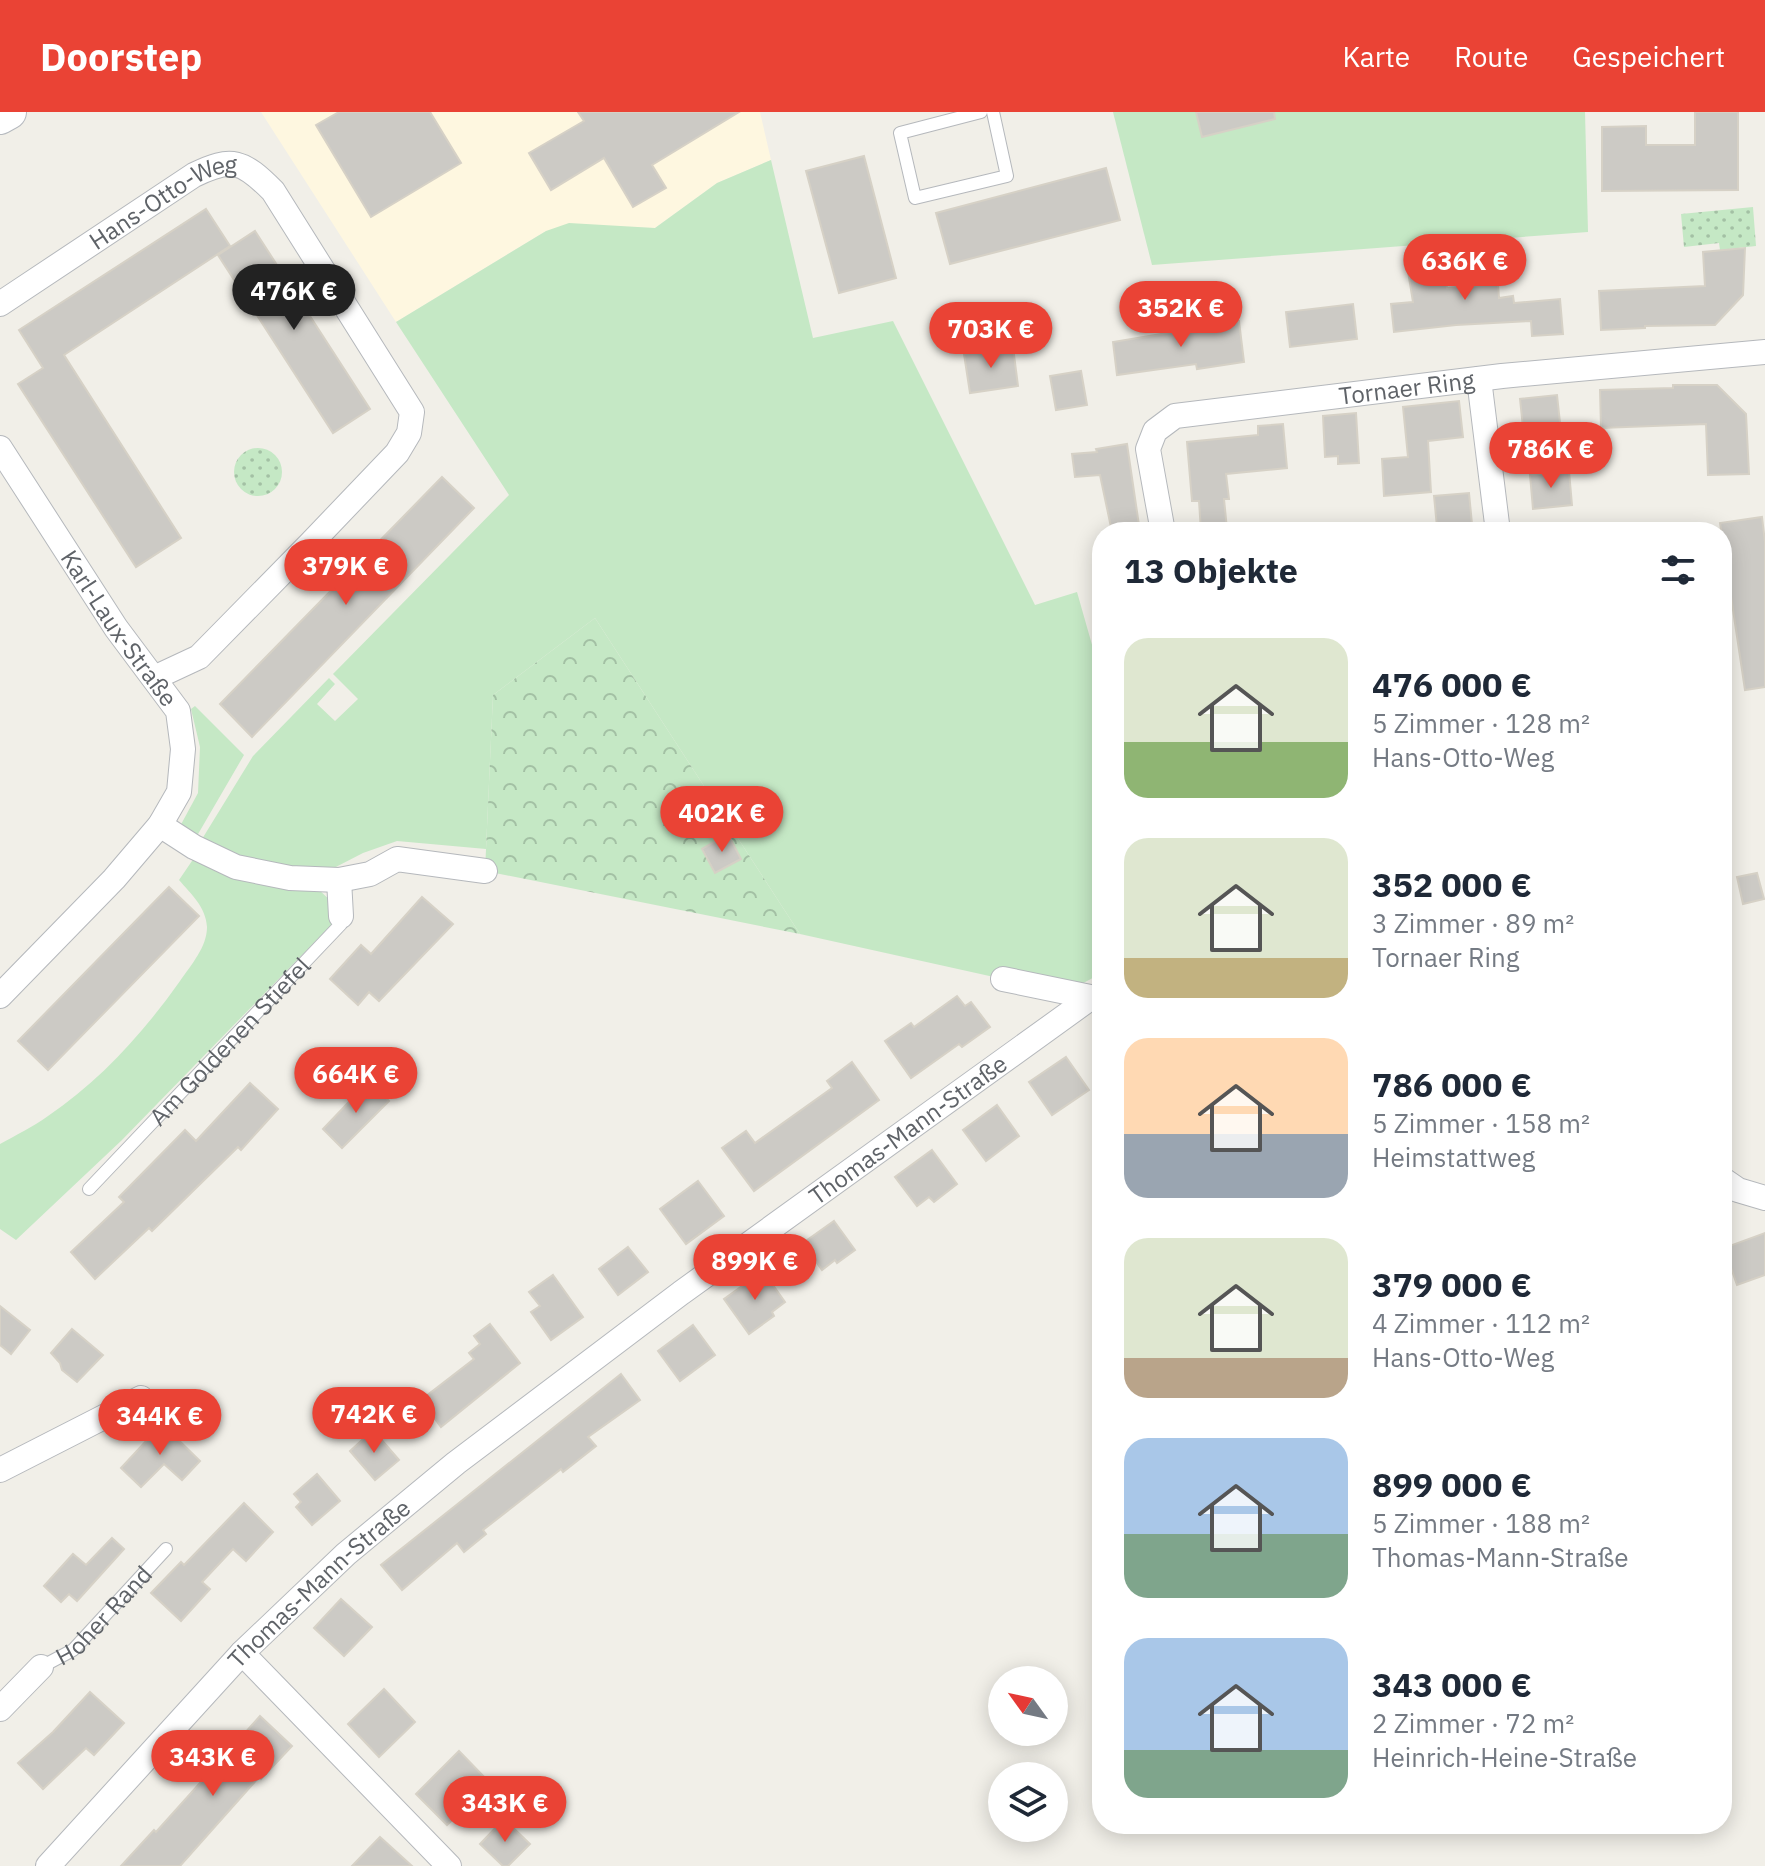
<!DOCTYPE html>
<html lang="de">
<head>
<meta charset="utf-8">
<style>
	:root { --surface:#fff; --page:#f2f2f3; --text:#1f2937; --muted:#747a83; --accent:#ea4335 }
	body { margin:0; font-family:"IBM Plex Sans",sans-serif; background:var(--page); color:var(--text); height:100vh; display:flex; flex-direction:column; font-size:30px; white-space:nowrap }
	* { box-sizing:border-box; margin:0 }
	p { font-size:26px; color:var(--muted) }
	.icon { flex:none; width:44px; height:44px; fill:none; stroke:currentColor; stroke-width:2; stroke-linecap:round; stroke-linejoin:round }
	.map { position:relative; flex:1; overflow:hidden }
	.sheet { position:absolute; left:1092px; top:410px; width:640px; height:1312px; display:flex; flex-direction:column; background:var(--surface); border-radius:32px; box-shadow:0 4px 20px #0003 }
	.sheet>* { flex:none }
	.needle { width:52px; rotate:303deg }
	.tools { position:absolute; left:988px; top:1554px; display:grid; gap:16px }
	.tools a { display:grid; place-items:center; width:80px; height:80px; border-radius:50%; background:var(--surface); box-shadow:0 4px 20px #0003; font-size:40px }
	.price { position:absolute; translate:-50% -68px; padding:0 18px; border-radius:28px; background:var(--accent); color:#fff; font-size:26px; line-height:52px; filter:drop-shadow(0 2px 4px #0008) }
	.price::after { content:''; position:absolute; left:50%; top:48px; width:24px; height:18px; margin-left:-12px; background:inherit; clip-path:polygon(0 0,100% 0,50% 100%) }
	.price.on { background:#222; color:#fff }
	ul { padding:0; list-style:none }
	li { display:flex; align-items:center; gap:24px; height:200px; padding:0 32px }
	li span { display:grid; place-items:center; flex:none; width:224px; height:160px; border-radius:24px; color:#555 }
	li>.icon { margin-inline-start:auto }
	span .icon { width:96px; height:96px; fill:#fffc; stroke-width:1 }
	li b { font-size:34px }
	h2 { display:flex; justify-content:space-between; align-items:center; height:96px; padding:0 32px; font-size:34px }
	header { display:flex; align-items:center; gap:48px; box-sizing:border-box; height:112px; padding:0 40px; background:var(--accent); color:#fff }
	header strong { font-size:38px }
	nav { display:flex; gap:44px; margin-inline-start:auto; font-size:28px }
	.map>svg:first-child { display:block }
	.commercial { fill:#fef7e0 }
	.green { fill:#c5e8c5 }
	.forest { fill:url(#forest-crowns) }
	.park { fill:url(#park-dots) }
	.building { fill:#cccac5; stroke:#d6d1c6; stroke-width:2 }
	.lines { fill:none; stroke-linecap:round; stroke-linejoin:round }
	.lane-casing { stroke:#b5b8bc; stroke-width:14 }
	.street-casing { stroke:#b5b8bc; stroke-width:26 }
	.secondary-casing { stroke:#b6babf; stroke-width:36 }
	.lane { stroke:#fff; stroke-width:12 }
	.street { stroke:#fff; stroke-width:24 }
	.secondary { stroke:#fff; stroke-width:34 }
	.labels { text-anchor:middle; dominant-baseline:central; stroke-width:8; stroke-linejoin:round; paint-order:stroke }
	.street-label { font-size:24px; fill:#5f6368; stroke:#fff }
</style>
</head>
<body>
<header>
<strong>Doorstep</strong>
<nav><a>Karte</a><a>Route</a><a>Gespeichert</a></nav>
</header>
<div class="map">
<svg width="1765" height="1754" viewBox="0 0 1765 1754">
	<defs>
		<pattern id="forest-crowns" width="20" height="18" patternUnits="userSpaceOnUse" patternTransform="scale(2)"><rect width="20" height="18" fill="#c5e8c5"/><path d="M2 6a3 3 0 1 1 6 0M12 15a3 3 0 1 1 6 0" fill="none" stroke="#a3c0a4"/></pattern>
		<pattern id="park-dots" width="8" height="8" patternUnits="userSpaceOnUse" patternTransform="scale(2)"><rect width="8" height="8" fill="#c5e8c5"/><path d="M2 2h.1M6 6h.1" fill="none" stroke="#a3c0a4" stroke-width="1.8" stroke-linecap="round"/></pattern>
	</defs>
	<rect width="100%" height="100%" fill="#f1efe8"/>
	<!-- commercial -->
	<polygon class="commercial" points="261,0 760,0 771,48 717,71 655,116 612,115 546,119 396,210"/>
	<!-- green -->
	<g class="green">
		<polygon points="1113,0 1585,0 1588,120 1152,153"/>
		<polygon points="771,48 813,226 893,209 1035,493 1077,480 1102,568 1102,861 1074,876 1003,867 800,822 595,506 493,583 486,737 397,729 363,741 330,758 247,754 199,732 253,644 329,566 335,572 317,592 335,609 358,587 333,562 509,383 396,210 546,119 569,111 655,116 717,71"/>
		<polygon points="195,594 244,643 194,729 178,718 198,681 200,635 191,597"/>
		<path d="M 194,746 L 318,777 L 333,791 L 337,807 L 122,1028 L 16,1128 L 0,1117 L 0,1032 C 16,1023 33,1015 48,1004 C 100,969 144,920 180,869 C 191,853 207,835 207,815 C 206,795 191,782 179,768 Z"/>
	</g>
	<!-- forest -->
	<polygon class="forest" points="595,506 800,822 485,759 493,583"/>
	<!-- park -->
	<g class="park">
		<polygon points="1753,95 1756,134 1720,138 1719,131 1684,135 1681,102"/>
		<circle cx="258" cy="360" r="24"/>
	</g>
	<!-- building -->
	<g class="building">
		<polygon points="339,0 430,0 461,51 371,105 316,13"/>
		<polygon points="578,0 739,0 652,53 666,76 633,95 604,46 551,78 529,41 584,9"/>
		<polygon points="1196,0 1274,0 1275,7 1202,25"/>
		<polygon points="1695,0 1738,0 1738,78 1602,79 1602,15 1646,14 1646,33 1695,33"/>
		<polygon points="864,44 896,166 839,181 806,59"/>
		<polygon points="1106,56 1120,108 950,152 936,101"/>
		<polygon points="206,97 230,134 64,243 181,426 136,455 18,272 43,256 19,218"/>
		<polygon points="255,119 370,297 333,321 218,143"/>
		<polygon points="1440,135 1447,176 1498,172 1499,186 1513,184 1514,191 1560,187 1563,222 1532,224 1531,209 1456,213 1394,220 1391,192 1413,190 1405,141"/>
		<polygon points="1745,136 1743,183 1715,213 1645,214 1645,216 1601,218 1599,179 1705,174 1703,140"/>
		<polygon points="1353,192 1357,227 1290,235 1286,200"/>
		<polygon points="1239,209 1244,250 1197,257 1196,252 1117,263 1113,230"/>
		<polygon points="1013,235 1018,274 970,281 964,242"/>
		<polygon points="1081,259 1087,293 1056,298 1050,264"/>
		<polygon points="1673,273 1717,273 1746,302 1749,362 1708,363 1706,312 1601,316 1600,278 1673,276"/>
		<polygon points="1557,283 1561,320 1524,325 1520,287"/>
		<polygon points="1459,289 1463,325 1428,329 1431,380 1384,384 1382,347 1408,345 1403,295"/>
		<polygon points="1356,301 1359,351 1338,352 1338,344 1325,345 1323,304"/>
		<polygon points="1283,312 1287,356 1226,362 1229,387 1224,387 1227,417 1201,419 1199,389 1192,389 1187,330 1258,323 1258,314"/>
		<polygon points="1127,332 1140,420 1112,420 1100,363 1075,365 1072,342 1097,340 1096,337"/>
		<polygon points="1569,359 1572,393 1533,397 1530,363"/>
		<polygon points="442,365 474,396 252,625 220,592"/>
		<polygon points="1469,381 1472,412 1437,415 1434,384"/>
		<polygon points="1762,405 1765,430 1765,575 1745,578 1720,411"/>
		<polygon points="728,722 741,747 715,761 702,737"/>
		<polygon points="1757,761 1764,787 1743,792 1737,765"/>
		<polygon points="169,775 199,804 48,958 18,929"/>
		<polygon points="422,785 453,812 379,889 369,880 358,893 330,867 361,833 371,842"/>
		<polygon points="957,884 965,894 971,890 990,915 962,935 959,932 911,966 885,929 911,911 914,915"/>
		<polygon points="1066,945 1089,978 1052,1003 1029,970"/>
		<polygon points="852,950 879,988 754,1079 722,1036 746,1019 755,1031 832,976 827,969"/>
		<polygon points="369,969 389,989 342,1036 323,1017"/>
		<polygon points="250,971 278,997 241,1038 238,1035 152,1119 149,1116 95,1167 71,1140 124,1090 119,1085 185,1018 196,1029"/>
		<polygon points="997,993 1019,1024 986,1049 963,1018"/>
		<polygon points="932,1038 957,1072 934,1090 929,1085 917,1094 895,1065"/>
		<polygon points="698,1069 724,1104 686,1132 660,1097"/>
		<polygon points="834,1109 855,1138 837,1151 835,1148 822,1158 803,1131"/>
		<polygon points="1765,1121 1765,1163 1737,1173 1724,1136"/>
		<polygon points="628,1135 648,1160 618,1183 599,1157"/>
		<polygon points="763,1159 785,1190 772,1200 774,1204 749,1222 724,1187"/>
		<polygon points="553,1163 583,1205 551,1228 531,1200 540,1194 529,1180"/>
		<polygon points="0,1194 30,1218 11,1242 0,1233"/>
		<polygon points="490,1212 520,1251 441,1315 421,1288 474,1247 469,1241 480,1232 474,1224"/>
		<polygon points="693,1213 715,1243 680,1269 658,1239"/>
		<polygon points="72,1217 103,1243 77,1270 62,1258 60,1251 51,1241"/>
		<polygon points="621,1262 640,1288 588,1325 596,1334 563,1360 561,1357 483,1418 486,1422 464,1440 457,1431 402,1478 381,1453"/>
		<polygon points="162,1312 200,1349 182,1368 164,1352 141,1375 121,1356"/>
		<polygon points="373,1318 399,1348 375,1368 350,1339"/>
		<polygon points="317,1362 340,1389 312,1413 296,1395 301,1390 294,1382"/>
		<polygon points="244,1391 273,1420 246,1449 233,1437 202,1470 210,1477 181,1509 151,1481 181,1450 184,1453"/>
		<polygon points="112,1426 124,1437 77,1489 69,1482 61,1490 44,1474 73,1442 86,1453"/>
		<polygon points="341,1487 372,1515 344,1544 314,1516"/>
		<polygon points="384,1577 415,1610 379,1645 348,1612"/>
		<polygon points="90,1580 124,1611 94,1643 86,1636 43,1677 18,1651 53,1620"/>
		<polygon points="260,1604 292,1634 261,1667 259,1665 180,1754 121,1754 154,1718 156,1720"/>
		<polygon points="459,1639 490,1671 447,1713 416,1682"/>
		<polygon points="504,1707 530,1732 508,1754 503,1754 480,1732"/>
		<polygon points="380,1725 412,1754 352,1754"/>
	</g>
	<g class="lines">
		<!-- lane casing -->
		<g class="lane-casing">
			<g id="lane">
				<polyline points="981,0 900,21 915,86 1007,64 993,0"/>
				<path id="s1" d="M 89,1077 L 341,812 L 341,804"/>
				<path id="s2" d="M 41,1555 L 73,1538 L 166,1437"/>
			</g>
		</g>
		<!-- street casing -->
		<g class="street-casing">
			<g id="street">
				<path id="s3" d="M 0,192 L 194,63 C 232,44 243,49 273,79 L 412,300 L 409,321 L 397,341 L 311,431 L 199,545 L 154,566"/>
				<polyline points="1479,267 1498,420"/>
				<path id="s4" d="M 0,336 L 116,516 L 178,599 L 183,637 L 179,680 L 160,713 L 114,767 L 0,884"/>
				<path id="s5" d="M 1163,420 L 1148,337 L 1155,319 L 1175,304 L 1502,264 L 1765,240"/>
				<polyline points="160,713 194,735 236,755 290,766 339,768 370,762 397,747 485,759"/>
				<polyline points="339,768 341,804"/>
				<polyline points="1003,867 1100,887"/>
				<polyline points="1722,1067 1738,1078 1765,1086"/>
				<polyline points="0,1358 141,1286"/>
				<polyline points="242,1541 449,1754"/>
				<polyline points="0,1597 41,1555"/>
				<path id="s6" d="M 48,1754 L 242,1541 L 346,1442 L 456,1351 L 681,1181 L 1089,887"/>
			</g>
		</g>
		<!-- secondary casing -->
		<g class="secondary-casing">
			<polyline id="secondary" points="0,5 9,0"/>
		</g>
		<!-- lane -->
		<use href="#lane" class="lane"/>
		<!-- street -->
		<use href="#street" class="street"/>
		<!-- secondary -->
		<use href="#secondary" class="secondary"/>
	</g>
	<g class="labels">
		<!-- street labels -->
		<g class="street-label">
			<text stroke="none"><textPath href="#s3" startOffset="194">Hans-Otto-Weg</textPath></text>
			<text stroke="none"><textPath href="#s5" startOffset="362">Tornaer Ring</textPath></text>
			<text stroke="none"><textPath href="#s4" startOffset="216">Karl-Laux-Straße</textPath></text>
			<text stroke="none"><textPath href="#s1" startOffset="204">Am Goldenen Stiefel</textPath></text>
			<text stroke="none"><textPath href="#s6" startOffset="1136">Thomas-Mann-Straße</textPath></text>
			<text stroke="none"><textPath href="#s6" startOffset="392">Thomas-Mann-Straße</textPath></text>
			<text stroke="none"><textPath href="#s2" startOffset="82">Hoher Rand</textPath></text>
		</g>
	</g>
</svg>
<div class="tools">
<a><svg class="needle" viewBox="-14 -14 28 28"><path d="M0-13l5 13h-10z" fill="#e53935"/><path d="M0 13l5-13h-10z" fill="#747a83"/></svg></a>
<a><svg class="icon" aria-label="layers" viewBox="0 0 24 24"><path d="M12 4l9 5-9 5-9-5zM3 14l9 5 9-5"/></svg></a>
</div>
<b class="price" style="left:1465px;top:190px">636K €</b>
<b class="price on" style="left:294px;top:220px">476K €</b>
<b class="price" style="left:1181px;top:237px">352K €</b>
<b class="price" style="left:991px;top:258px">703K €</b>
<b class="price" style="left:1551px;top:378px">786K €</b>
<b class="price" style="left:346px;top:495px">379K €</b>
<b class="price" style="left:722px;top:742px">402K €</b>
<b class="price" style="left:356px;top:1003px">664K €</b>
<b class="price" style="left:755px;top:1190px">899K €</b>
<b class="price" style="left:374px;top:1343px">742K €</b>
<b class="price" style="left:160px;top:1345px">344K €</b>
<b class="price" style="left:213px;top:1686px">343K €</b>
<b class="price" style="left:505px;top:1732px">343K €</b>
<section class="sheet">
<h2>13 Objekte<svg class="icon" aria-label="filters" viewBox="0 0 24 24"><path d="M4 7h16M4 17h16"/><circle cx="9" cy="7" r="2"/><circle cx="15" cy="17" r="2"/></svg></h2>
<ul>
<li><span style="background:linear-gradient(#dfe7d0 65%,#8fb573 0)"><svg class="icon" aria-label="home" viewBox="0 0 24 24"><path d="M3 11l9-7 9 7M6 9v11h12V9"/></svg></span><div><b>476 000 €</b><p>5 Zimmer · 128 m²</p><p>Hans-Otto-Weg</p></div></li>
<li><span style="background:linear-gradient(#dfe7d0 75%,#c2b280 0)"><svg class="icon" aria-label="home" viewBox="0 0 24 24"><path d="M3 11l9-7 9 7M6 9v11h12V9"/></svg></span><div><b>352 000 €</b><p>3 Zimmer · 89 m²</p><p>Tornaer Ring</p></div></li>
<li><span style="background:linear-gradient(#ffd9b3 60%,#9aa5b1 0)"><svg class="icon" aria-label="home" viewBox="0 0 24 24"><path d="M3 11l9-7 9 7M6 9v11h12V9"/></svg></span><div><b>786 000 €</b><p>5 Zimmer · 158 m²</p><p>Heimstattweg</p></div></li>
<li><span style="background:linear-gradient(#dfe7d0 75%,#b9a48a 0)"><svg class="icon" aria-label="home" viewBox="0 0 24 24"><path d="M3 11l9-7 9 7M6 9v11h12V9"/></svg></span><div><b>379 000 €</b><p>4 Zimmer · 112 m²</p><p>Hans-Otto-Weg</p></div></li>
<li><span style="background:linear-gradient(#a9c7e8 60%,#7fa58c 0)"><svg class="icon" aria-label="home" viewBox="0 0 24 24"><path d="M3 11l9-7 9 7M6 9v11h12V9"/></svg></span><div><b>899 000 €</b><p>5 Zimmer · 188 m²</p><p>Thomas-Mann-Straße</p></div></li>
<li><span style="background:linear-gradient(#a9c7e8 70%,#7fa58c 0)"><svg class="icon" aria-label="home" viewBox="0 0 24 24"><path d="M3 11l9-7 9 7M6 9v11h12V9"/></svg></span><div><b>343 000 €</b><p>2 Zimmer · 72 m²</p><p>Heinrich-Heine-Straße</p></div></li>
</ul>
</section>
</div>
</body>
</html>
